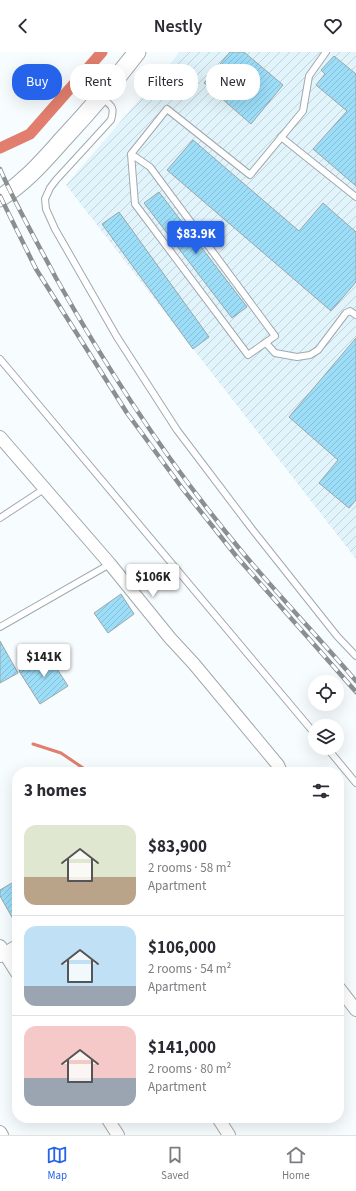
<!DOCTYPE html>
<html lang="en">
<head>
<meta charset="utf-8">
<style>
	:root { --surface:#fff; --page:#f7f7f7; --text:#2b2b33; --muted:#7c7c81; --line:#e1e1e2; --accent:#2563eb }
	body { margin:0; font-family:"Source Sans 3",sans-serif; background:var(--page); color:var(--text); height:100vh; display:flex; flex-direction:column; font-size:15px; white-space:nowrap }
	* { box-sizing:border-box; margin:0 }
	p { font-size:13px; color:var(--muted) }
	.icon { flex:none; width:22px; height:22px; fill:none; stroke:currentColor; stroke-width:2; stroke-linecap:round; stroke-linejoin:round }
	.map { position:relative; flex:1; overflow:hidden }
	.sheet { position:absolute; left:12px; top:715px; width:332px; height:356px; display:flex; flex-direction:column; background:var(--surface); border-radius:16px; box-shadow:0 4px 16px #0002 }
	.sheet>* { flex:none }
	.guide { position:absolute; left:12px; top:12px; width:332px; height:36px; display:flex; gap:8px }
	.tools { position:absolute; left:308px; top:623px; display:grid; gap:8px }
	.tools a { display:grid; place-items:center; width:36px; height:36px; border-radius:50%; background:var(--surface); box-shadow:0 4px 16px #0002; font-size:20px }
	.price { position:absolute; translate:-50% -34px; padding:0 9px; border-radius:4px; background:#fff; color:#222; font-size:13px; line-height:26px; filter:drop-shadow(0 1px 2px #0008) }
	.price::after { content:''; position:absolute; left:50%; top:24px; width:12px; height:9px; margin-left:-6px; background:inherit; clip-path:polygon(0 0,100% 0,50% 100%) }
	.price.on { background:var(--accent); color:#fff }
	ul { padding:0; list-style:none }
	li { display:flex; align-items:center; gap:12px; height:100px; padding:0 12px }
	li+li { border-top:1px solid var(--line) }
	li span { display:grid; place-items:center; flex:none; width:112px; height:80px; border-radius:12px; color:#555 }
	li>.icon { margin-inline-start:auto }
	span .icon { width:48px; height:48px; fill:#fffc; stroke-width:1 }
	li b { font-size:17px }
	h2 { display:flex; justify-content:space-between; align-items:center; height:48px; padding:0 12px; font-size:17px }
	.chip { padding:0 14px; border-radius:16px; background:var(--surface); box-shadow:0 4px 16px #0002; font-size:14px; line-height:36px }
	.chip.on { background:var(--accent); color:#fff }
	header { display:flex; justify-content:space-between; align-items:center; height:52px; padding:0 12px; background:var(--surface); font-size:18px; font-weight:600 }
	.menu { display:flex; justify-content:space-around; align-items:center; height:56px; border-top:1px solid var(--line); background:var(--surface); font-size:11px; color:var(--muted) }
	.menu a { display:grid; justify-items:center; gap:2px }
	.menu .on { color:var(--accent) }
	.map>svg:first-child { display:block }
	.industrial { fill:url(#industrial-furrows) }
	.lines { fill:none; stroke-linecap:round; stroke-linejoin:round }
	.stream { stroke:#e17e6d; stroke-width:3 }
	.canal { stroke:#e17e6d; stroke-width:11 }
	.building { fill:url(#building-hatch); stroke:#9da5a9 }
	.service-casing { stroke:#a1a9ad; stroke-width:8 }
	.minor-casing { stroke:#a1a9ad; stroke-width:14 }
	.secondary-casing { stroke:#a1a9ad; stroke-width:19 }
	.service { stroke:#fff; stroke-width:6 }
	.minor { stroke:#fff; stroke-width:12 }
	.secondary { stroke:#fff; stroke-width:17 }
	.rail-casing { stroke:#8b8f92; stroke-width:4.5 }
	.rail { stroke:#fff; stroke-width:3; stroke-dasharray:9; stroke-linecap:butt }
</style>
</head>
<body>
<header><svg class="icon" aria-label="back" viewBox="0 0 24 24"><path d="M15 5l-7 7 7 7"/></svg>Nestly<svg class="icon" aria-label="heart" viewBox="0 0 24 24"><path d="M12 20l-8-8c-3-5 5-10 8-4 3-6 11-1 8 4z"/></svg></header>
<div class="map">
<svg width="356" height="1083" viewBox="0 0 356 1083">
	<defs>
		<pattern id="industrial-furrows" width="10" height="10" patternUnits="userSpaceOnUse"><rect width="10" height="10" fill="#e2f4fb"/><path d="M-1 1l2-2M0 10L10 0M9 11l2-2" fill="none" stroke="#c2d2d7"/></pattern>
		<pattern id="building-hatch" width="6" height="6" patternUnits="userSpaceOnUse"><rect width="6" height="6" fill="#9cddf8"/><path d="M-1 1l2-2M0 6l6-6M5 7l2-2" fill="none" stroke="#87bed5"/></pattern>
	</defs>
	<rect width="100%" height="100%" fill="#f7fcff"/>
	<!-- industrial -->
	<polygon class="industrial" points="180,0 356,0 356,507 66,133"/>
	<g class="lines">
		<!-- stream -->
		<polyline class="stream" points="33,692 61,701 89,720"/>
		<!-- canal -->
		<polyline class="canal" points="0,96 30,82 102,0"/>
	</g>
	<!-- building -->
	<g class="building">
		<polygon points="230,0 244,0 283,33 251,72 204,31"/>
		<polygon points="334,4 356,22 356,134 313,97 347,59 316,33 325,22 321,18"/>
		<polygon points="193,88 299,179 323,151 356,180 356,230 331,259 167,118"/>
		<polygon points="159,140 247,255 232,266 144,151"/>
		<polygon points="119,160 209,285 193,297 102,172"/>
		<polygon points="356,286 356,448 349,456 319,431 338,408 289,365"/>
		<polygon points="121,542 134,562 108,581 94,561"/>
		<polygon points="0,589 18,621 0,631"/>
		<polygon points="47,601 68,634 40,652 19,619"/>
		<polygon points="17,828 17,874 0,844 0,838"/>
	</g>
	<g class="lines">
		<!-- service casing -->
		<g class="service-casing">
			<g id="service">
				<path d="M 101,45 C 112,54 115,55 111,68 L 56,128 L 50,136 L 45,147 L 46,157 L 55,177 L 117,285 L 177,378 L 252,477 L 337,584 L 356,604"/>
				<polyline points="281,85 356,145"/>
				<polyline points="131,102 150,115 275,284 248,303 135,152 131,102 167,57 250,123 303,59 309,24 326,0"/>
				<polyline points="266,291 275,301 297,305 310,303 318,298 346,261 350,259 356,263"/>
				<polyline points="0,307 315,682"/>
				<polyline points="0,466 44,437"/>
				<polyline points="0,575 110,512"/>
				<polyline points="327,696 356,731"/>
			</g>
		</g>
		<!-- minor casing -->
		<g class="minor-casing">
			<g id="minor">
				<polyline points="0,385 110,512 170,586 194,612 278,713 281,720"/>
				<polyline points="0,894 17,921"/>
				<polyline points="0,904 17,894"/>
				<polyline points="339,936 356,958"/>
				<polyline points="107,1066 118,1083"/>
				<polyline points="218,1066 229,1083"/>
				<polyline points="0,1080 2,1083"/>
			</g>
		</g>
		<!-- secondary casing -->
		<g class="secondary-casing">
			<path id="secondary" d="M 0,146 C 26,130 44,108 64,86 C 90,58 114,30 137,0"/>
		</g>
		<!-- service -->
		<use href="#service" class="service"/>
		<!-- minor -->
		<use href="#minor" class="minor"/>
		<!-- secondary -->
		<use href="#secondary" class="secondary"/>
		<!-- rail casing -->
		<g class="rail-casing">
			<g id="rail">
				<path d="M 0,117 C 16,154 37,190 56,226 C 110,322 172,416 243,501 C 280,545 319,586 356,629"/>
				<polyline points="0,144 36,217 127,361 182,436 237,505 356,640"/>
			</g>
		</g>
		<!-- rail -->
		<use href="#rail" class="rail"/>
	</g>
</svg>
<div class="tools">
<a><svg class="icon" aria-label="locate" viewBox="0 0 24 24"><circle cx="12" cy="12" r="6"/><path d="M12 2v4M12 18v4M2 12h4M18 12h4"/></svg></a>
<a><svg class="icon" aria-label="layers" viewBox="0 0 24 24"><path d="M12 4l9 5-9 5-9-5zM3 14l9 5 9-5"/></svg></a>
</div>
<b class="price on" style="left:196px;top:203px">$83.9K</b>
<b class="price" style="left:153px;top:546px">$106K</b>
<b class="price" style="left:44px;top:626px">$141K</b>
<div class="guide">
<a class="chip on">Buy</a>
<a class="chip">Rent</a>
<a class="chip">Filters</a>
<a class="chip">New</a>
</div>
<section class="sheet">
<h2>3 homes<svg class="icon" aria-label="filters" viewBox="0 0 24 24"><path d="M4 7h16M4 17h16"/><circle cx="9" cy="7" r="2"/><circle cx="15" cy="17" r="2"/></svg></h2>
<ul>
<li><span style="background:linear-gradient(#dfe7d0 65%,#b9a48a 0)"><svg class="icon" aria-label="home" viewBox="0 0 24 24"><path d="M3 11l9-7 9 7M6 9v11h12V9"/></svg></span><div><b>$83,900</b><p>2 rooms · 58 m²</p><p>Apartment</p></div></li>
<li><span style="background:linear-gradient(#bfe0f5 75%,#9aa5b1 0)"><svg class="icon" aria-label="home" viewBox="0 0 24 24"><path d="M3 11l9-7 9 7M6 9v11h12V9"/></svg></span><div><b>$106,000</b><p>2 rooms · 54 m²</p><p>Apartment</p></div></li>
<li><span style="background:linear-gradient(#f6c9c9 65%,#9aa5b1 0)"><svg class="icon" aria-label="home" viewBox="0 0 24 24"><path d="M3 11l9-7 9 7M6 9v11h12V9"/></svg></span><div><b>$141,000</b><p>2 rooms · 80 m²</p><p>Apartment</p></div></li>
</ul>
</section>
</div>
<nav class="menu">
<a class="on"><svg class="icon" aria-label="map" viewBox="0 0 24 24"><path d="M3 6l6-2 6 2 6-2v14l-6 2-6-2-6 2zM9 4v14M15 6v14"/></svg>Map</a>
<a><svg class="icon" aria-label="saved" viewBox="0 0 24 24"><path d="M7 4h10v16l-5-4-5 4z"/></svg>Saved</a>
<a><svg class="icon" aria-label="home" viewBox="0 0 24 24"><path d="M3 11l9-7 9 7M6 9v11h12V9"/></svg>Home</a>
</nav>
</body>
</html>
